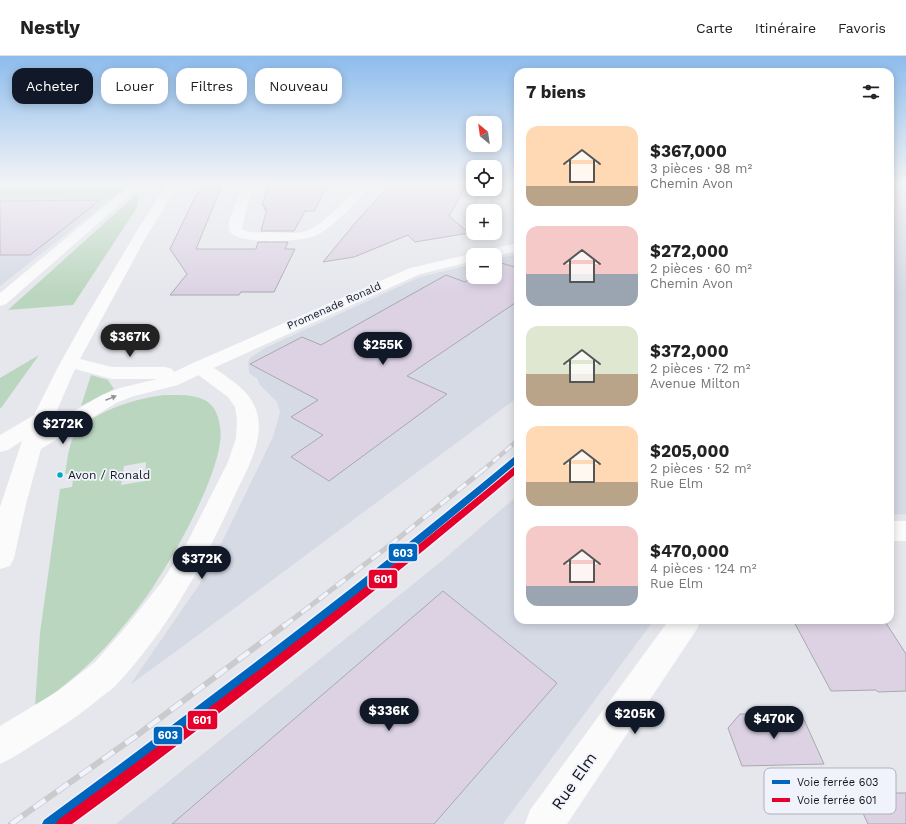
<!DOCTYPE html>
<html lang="fr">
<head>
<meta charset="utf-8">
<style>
	:root { --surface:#fff; --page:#f2f2f2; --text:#222; --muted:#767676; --line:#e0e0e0; --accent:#111827 }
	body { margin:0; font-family:"Work Sans",sans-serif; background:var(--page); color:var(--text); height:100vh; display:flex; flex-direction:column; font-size:15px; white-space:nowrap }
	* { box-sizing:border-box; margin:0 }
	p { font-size:13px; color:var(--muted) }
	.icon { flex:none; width:22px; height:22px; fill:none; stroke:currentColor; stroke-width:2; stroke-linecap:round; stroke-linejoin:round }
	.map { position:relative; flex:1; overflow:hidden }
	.drawer { position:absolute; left:514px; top:12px; width:380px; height:556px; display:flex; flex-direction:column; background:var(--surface); border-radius:12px; box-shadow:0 2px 10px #0003 }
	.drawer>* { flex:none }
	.guide { position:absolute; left:12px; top:12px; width:380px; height:36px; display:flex; gap:8px }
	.needle { width:26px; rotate:331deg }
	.fabs { position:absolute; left:466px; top:60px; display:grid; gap:8px }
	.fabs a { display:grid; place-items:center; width:36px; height:36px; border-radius:8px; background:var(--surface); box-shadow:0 2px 10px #0003; font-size:20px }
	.price { position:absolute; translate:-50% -34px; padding:0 9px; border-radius:14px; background:var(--accent); color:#fff; font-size:13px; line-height:26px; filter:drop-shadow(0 1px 2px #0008) }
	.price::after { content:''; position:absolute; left:50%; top:24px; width:12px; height:9px; margin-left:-6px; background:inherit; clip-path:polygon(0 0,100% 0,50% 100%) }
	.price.current { background:#222; color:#fff }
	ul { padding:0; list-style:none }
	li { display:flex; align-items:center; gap:12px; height:100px; padding:0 12px }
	li span { display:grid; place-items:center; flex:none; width:112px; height:80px; border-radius:12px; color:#555 }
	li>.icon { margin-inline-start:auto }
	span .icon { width:48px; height:48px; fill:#fffc; stroke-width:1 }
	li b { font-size:17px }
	h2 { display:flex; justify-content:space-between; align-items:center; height:48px; padding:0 12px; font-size:17px }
	.tag { padding:0 14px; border-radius:12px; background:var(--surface); box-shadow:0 2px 10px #0003; font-size:14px; line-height:36px }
	.tag.current { background:var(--accent); color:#fff }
	header { display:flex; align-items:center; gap:24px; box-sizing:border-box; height:56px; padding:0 20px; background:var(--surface); border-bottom:1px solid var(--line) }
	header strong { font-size:19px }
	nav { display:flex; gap:22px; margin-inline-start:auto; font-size:14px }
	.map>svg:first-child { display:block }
	.built { fill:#d6dae5 }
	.green { fill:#bbd6bf; fill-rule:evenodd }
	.building { fill:#dcd2e4; stroke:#a8a9ac }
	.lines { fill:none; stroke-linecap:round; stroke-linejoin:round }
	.minor { fill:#fbfbfc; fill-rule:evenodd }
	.tertiary { fill:#fbfbfc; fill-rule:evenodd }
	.secondary { fill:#fbfbfc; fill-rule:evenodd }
	.rail-far2-casing { stroke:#cbcbcd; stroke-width:4.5 }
	.rail-far1-casing { stroke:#cbcbcd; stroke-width:5 }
	.rail-casing { stroke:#cbcbcd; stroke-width:6 }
	.rail-far2 { stroke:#f0f3fc; stroke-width:3; stroke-dasharray:8; stroke-linecap:butt }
	.rail-far1 { stroke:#f0f3fc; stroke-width:3.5; stroke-dasharray:11; stroke-linecap:butt }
	.rail { stroke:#f0f3fc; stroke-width:4.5; stroke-dasharray:14; stroke-linecap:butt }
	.rail-1-casing { stroke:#f0f3fc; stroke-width:3 }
	.rail-2-casing { stroke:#f0f3fc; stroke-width:3 }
	.rail-1 { fill:#0065bd; fill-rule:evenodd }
	.rail-2 { fill:#e4002b; fill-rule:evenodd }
	.oneway { fill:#949496 }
	.bus-dot { fill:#00a9ce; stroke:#f0f3fc; stroke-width:1.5 }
	.labels { text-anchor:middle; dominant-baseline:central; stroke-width:3.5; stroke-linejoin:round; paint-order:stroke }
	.far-street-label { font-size:11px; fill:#15161a; stroke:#f0f3fc }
	.bus-label { font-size:12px; fill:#15161a; stroke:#f0f3fc; text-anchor:start }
	.near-street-label { font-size:16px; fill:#15161a; stroke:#f0f3fc }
	.key { fill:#f0f3fc; stroke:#aeb1b8; stroke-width:1 }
	.key-label { font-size:11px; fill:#15161a }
	.line-badge { stroke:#f0f3fc; stroke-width:1.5 }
	.badge-label { font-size:11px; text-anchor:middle; font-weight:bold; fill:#fff }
</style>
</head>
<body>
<header>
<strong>Nestly</strong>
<nav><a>Carte</a><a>Itinéraire</a><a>Favoris</a></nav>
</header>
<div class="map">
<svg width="906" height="768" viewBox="0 0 906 768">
	<rect width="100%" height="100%" fill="#e5e7ec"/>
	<!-- built -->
	<g class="built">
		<polygon points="890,129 906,129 906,458 890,459"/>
		<polygon points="0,142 112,142 0,230"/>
		<polygon points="518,198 518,341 239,549 130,629 199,529 224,482 273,381 280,356 277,346 260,329 257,322 249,317 248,307 250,302 265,292 420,221 473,208 473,221 495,221 495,203"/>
		<polygon points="518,439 518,564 654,564 503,768 116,768 443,504"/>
	</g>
	<!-- green -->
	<g class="green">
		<polygon points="0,129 128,129 112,142 0,142"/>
		<polygon points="138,137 138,150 73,249 8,254"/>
		<polygon points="39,299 1,352 0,352 0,322"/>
		<polygon points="91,319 108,324 114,333 81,350"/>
		<path d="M 164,339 C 179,339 203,337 213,351 C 219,359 222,376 220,386 C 216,423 179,491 158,523 C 146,543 131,561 116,579 C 93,607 65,630 35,651 L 40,577 L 60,433 L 72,431 L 74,417 L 65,418 C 67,407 68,395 72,384 C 84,357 137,342 164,339 ZM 146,406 L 145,425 L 121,429 L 124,410 Z"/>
	</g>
	<!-- building -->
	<g class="building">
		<polygon points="205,129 222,129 196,193 256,193 258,186 288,186 285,193 295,193 274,236 241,236 239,239 170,239 187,218 170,193 195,141"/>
		<polygon points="274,129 328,129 314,155 305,155 294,175 261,175 267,153 264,154 265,150 262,150 268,130"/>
		<polygon points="390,129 467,129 449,160 469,177 415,186 408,179 354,201 323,206 356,166"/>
		<polygon points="100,144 30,199 0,199 0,145"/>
		<polygon points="498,206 518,212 518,245 407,320 447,338 329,425 291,401 323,379 291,361 318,344 250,308 302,281 321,289 446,219 465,226 473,221 495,221 495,208"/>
		<polygon points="443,535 557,627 434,768 172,768"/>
		<polygon points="793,564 884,564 906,598 906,635 878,636 876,634 831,635"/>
		<polygon points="801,657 824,708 742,710 728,672 740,658"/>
		<polygon points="850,729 884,729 888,737 906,737 906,768 868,768"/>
	</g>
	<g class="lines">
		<!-- minor -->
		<g class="minor">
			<polygon points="130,129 142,129 6,248 0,250 0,237"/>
			<path d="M 245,129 L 256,129 L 249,142 L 242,173 C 250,178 260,176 269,176 C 280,176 292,178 303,176 C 321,172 346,143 359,129 L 370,129 C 361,143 332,172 317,179 C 304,186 235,190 229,174 C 226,166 240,137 245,129 Z"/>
			<polygon points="495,130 500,133 491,142 485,155 473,155 480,141 488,133 495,133"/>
			<polygon points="518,187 518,195 495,200 495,199 473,199 473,205 420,218 207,315 200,317 193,315 191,311 193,307 410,212"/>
			<rect x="890" y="465" width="16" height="20"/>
			<polygon points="669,564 701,564 697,573 567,768 525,768 530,754"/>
		</g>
		<!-- tertiary -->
		<path class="tertiary" d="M 200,305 L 207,307 C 223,319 247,331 255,351 C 268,381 245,417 233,443 C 203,509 168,573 118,627 C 113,633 106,637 100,642 C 73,665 42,683 12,702 L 0,708 L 0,670 L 58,635 L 95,606 L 125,572 L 161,527 L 188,485 L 228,406 L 236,382 L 237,364 L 235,351 L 228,341 L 193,315 L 191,311 L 193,307 Z"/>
		<!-- secondary -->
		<path class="secondary" d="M 167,129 L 178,129 L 146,181 L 80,303 L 112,311 L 165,311 L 172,313 L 174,316 L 193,307 L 200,305 L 207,307 L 209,311 L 207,315 L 178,329 L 134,340 L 116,347 L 41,393 L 26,448 L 14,502 L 10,510 L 0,513 L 0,451 L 22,385 L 8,394 L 0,396 L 0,379 L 34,359 L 57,313 L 83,266 L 141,168 ZM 75,313 L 112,323 L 157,323 L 120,332 L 102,339 L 51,368 Z"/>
		<!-- rail-far2 casing -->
		<g class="rail-far2-casing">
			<polyline id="rail-far2" points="481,416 518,384"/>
		</g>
		<!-- rail-far1 casing -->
		<g class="rail-far1-casing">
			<polyline id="rail-far1" points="284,570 390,489 482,415"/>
		</g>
		<!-- rail casing -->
		<g class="rail-casing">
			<polyline id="rail" points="11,768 136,680 285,569"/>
		</g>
		<!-- rail-far2 -->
		<use href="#rail-far2" class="rail-far2"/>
		<!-- rail-far1 -->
		<use href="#rail-far1" class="rail-far1"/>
		<!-- rail -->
		<use href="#rail" class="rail"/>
		<!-- rail-1 casing -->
		<g class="rail-1-casing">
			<path id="rail-1" d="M 515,400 L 518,400 L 518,406 C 369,532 215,652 58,768 L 42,768 L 44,764 C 204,647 362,527 515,400 Z"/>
		</g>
		<!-- rail-2 casing -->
		<g class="rail-2-casing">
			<path id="rail-2" d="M 518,409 L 518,416 C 373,538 225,656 72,768 L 56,768 L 58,764 C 214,650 367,533 515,410 Z"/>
		</g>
		<!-- rail-1 -->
		<use href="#rail-1" class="rail-1"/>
		<!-- rail-2 -->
		<use href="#rail-2" class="rail-2"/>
	</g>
	<!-- one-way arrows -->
	<defs><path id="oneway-solid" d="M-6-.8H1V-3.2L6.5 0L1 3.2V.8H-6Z"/></defs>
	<use class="oneway" href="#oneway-solid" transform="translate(111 342) rotate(-22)"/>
	<!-- sky -->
	<linearGradient id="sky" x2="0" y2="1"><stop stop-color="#8dbced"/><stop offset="0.54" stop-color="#f3f4f6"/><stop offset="1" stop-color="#f3f4f6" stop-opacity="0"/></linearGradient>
	<rect width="906" height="237" fill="url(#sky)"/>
	<!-- markers -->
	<circle class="bus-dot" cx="60" cy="419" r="3.5"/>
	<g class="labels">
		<!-- far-street labels -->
		<g class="far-street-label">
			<text transform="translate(334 250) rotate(-24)">Promenade Ronald</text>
		</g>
		<!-- bus labels -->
		<g class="bus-label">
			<text x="68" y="419">Avon / Ronald</text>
		</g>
		<!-- near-street labels -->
		<g class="near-street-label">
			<text transform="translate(574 725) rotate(-55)">Rue Elm</text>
		</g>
	</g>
	<!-- legend -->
	<rect x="764" y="712" width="132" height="46" rx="6" class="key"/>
	<rect x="772" y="724" width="18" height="4" fill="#0065bd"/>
	<rect x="772" y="742" width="18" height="4" fill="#e4002b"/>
	<g class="key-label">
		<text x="797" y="730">Voie ferrée 603</text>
		<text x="797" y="748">Voie ferrée 601</text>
	</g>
	<g class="line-badge">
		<rect x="388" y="487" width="30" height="19" rx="4" fill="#0065bd"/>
		<rect x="368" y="513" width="30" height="20" rx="4" fill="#e4002b"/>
		<rect x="187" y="654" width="31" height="20" rx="4" fill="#e4002b"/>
		<rect x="153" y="670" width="30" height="19" rx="4" fill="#0065bd"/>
	</g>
	<g class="badge-label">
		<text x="403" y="501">603</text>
		<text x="383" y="527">601</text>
		<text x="202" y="668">601</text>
		<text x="168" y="683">603</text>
	</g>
</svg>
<div class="fabs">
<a><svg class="needle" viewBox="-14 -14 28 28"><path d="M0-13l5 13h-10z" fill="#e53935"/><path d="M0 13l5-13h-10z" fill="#767676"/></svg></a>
<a><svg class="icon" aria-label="locate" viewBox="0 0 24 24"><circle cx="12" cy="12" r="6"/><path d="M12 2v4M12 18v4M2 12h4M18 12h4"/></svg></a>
<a>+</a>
<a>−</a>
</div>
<b class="price current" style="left:130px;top:302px">$367K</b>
<b class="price" style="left:383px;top:310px">$255K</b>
<b class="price" style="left:63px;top:389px">$272K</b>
<b class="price" style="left:202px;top:524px">$372K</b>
<b class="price" style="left:389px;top:676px">$336K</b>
<b class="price" style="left:635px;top:679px">$205K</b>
<b class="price" style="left:774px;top:684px">$470K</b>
<div class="guide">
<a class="tag current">Acheter</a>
<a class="tag">Louer</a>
<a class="tag">Filtres</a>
<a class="tag">Nouveau</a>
</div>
<section class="drawer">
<h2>7 biens<svg class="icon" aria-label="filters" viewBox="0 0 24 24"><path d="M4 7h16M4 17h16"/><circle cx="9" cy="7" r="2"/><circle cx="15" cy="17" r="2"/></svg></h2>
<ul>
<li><span style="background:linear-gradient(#ffd9b3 75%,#b9a48a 0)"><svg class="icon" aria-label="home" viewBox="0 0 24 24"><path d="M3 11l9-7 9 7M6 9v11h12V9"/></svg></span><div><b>$367,000</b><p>3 pièces · 98 m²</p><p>Chemin Avon</p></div></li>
<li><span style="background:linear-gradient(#f6c9c9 60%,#9aa5b1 0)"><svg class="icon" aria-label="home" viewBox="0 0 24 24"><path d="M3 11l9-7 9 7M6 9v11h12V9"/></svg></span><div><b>$272,000</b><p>2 pièces · 60 m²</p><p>Chemin Avon</p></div></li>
<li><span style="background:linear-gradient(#dfe7d0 60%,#b9a48a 0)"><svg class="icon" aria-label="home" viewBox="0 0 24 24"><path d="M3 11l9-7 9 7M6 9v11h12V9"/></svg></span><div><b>$372,000</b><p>2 pièces · 72 m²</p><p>Avenue Milton</p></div></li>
<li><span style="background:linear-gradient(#ffd9b3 70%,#b9a48a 0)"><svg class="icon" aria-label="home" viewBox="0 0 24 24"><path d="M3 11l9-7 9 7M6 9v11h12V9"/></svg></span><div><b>$205,000</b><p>2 pièces · 52 m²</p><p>Rue Elm</p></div></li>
<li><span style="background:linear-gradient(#f6c9c9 75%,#9aa5b1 0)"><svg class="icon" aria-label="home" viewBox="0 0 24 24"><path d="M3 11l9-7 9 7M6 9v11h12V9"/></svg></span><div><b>$470,000</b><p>4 pièces · 124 m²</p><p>Rue Elm</p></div></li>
</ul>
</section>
</div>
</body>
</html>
